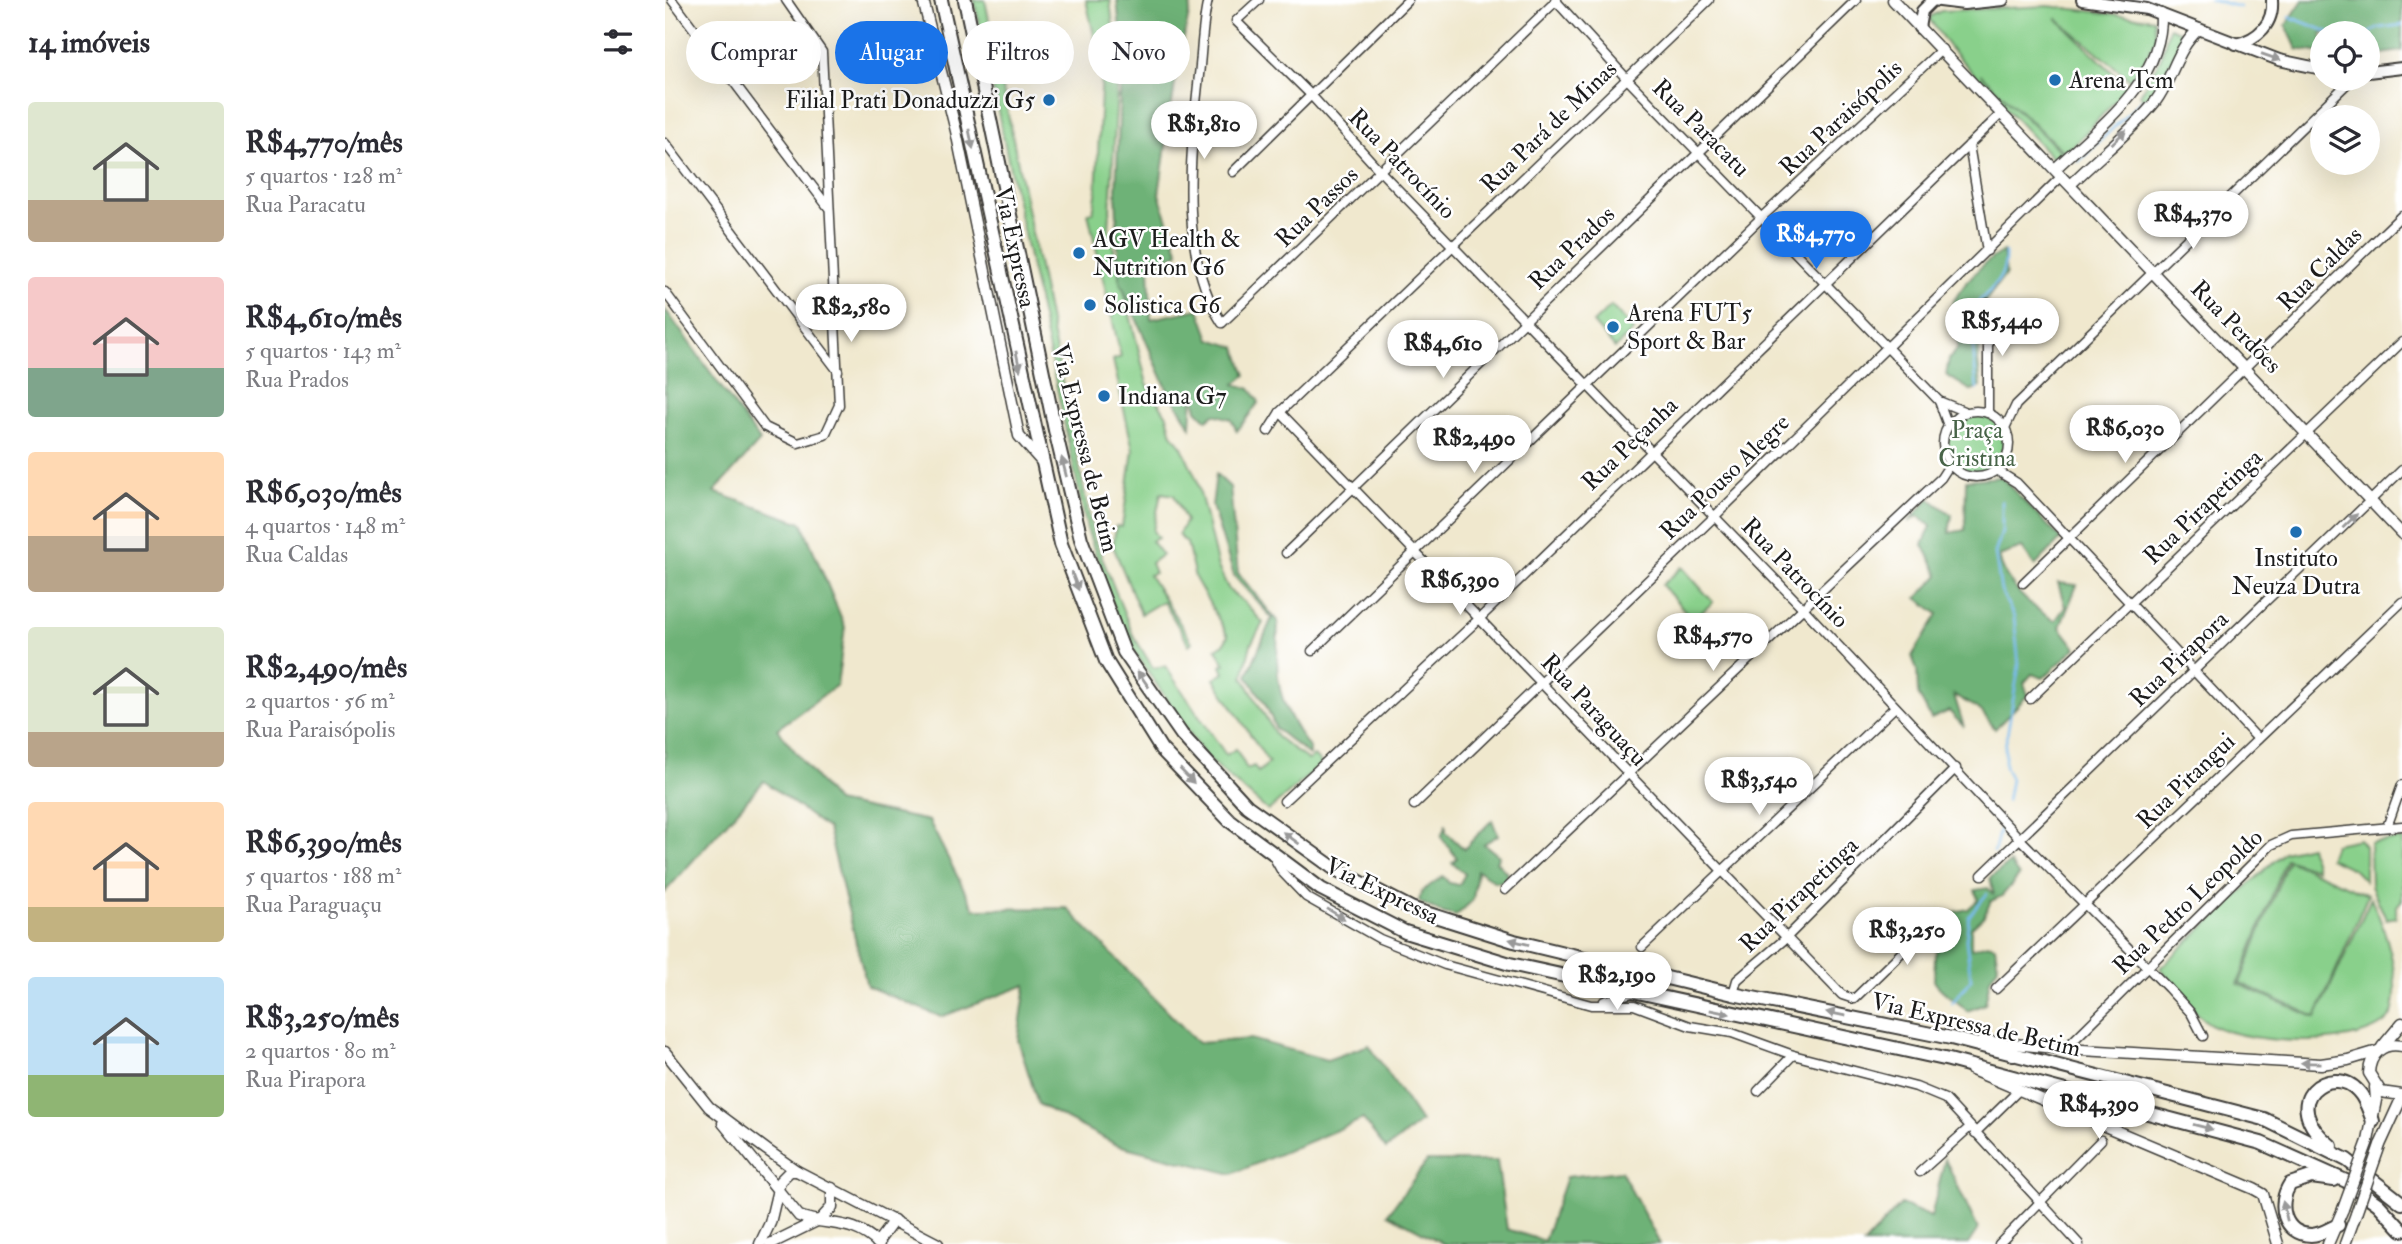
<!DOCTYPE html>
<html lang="pt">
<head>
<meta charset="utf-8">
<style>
	:root { --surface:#fff; --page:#f2f2f3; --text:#2b2b33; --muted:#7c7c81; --accent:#1a73e8 }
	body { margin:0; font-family:"IM FELL Double Pica",serif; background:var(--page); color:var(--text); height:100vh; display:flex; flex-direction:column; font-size:26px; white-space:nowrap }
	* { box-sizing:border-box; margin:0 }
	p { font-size:23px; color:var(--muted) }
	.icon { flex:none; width:38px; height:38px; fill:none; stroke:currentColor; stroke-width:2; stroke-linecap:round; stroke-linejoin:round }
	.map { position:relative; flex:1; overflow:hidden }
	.drawer { display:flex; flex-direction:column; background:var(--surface); width:665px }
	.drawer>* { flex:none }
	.hud { position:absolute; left:21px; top:21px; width:665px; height:63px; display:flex; gap:14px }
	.controls { position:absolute; left:1645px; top:21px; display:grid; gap:14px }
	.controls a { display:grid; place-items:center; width:70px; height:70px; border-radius:50%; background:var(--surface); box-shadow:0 7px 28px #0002; font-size:35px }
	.price { position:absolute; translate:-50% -60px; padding:0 16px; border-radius:24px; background:#fff; color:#222; font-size:23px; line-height:46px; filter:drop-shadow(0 2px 4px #0008) }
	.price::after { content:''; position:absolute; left:50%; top:42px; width:21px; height:16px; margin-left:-10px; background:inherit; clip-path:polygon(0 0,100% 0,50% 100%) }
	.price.on { background:var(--accent); color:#fff }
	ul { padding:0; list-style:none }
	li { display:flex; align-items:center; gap:21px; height:175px; padding:0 28px }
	li span { display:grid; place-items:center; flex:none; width:196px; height:140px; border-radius:7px; color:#555 }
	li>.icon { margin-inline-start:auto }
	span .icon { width:84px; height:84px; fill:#fffc; stroke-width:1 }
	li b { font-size:30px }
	h2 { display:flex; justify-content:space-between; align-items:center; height:84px; padding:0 28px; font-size:30px }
	.tag { padding:0 24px; border-radius:32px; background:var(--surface); box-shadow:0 7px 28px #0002; font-size:24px; line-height:63px }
	.tag.on { background:var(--accent); color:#fff }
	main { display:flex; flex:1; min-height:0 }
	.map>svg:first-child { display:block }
	.green { fill:#89d08b; stroke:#527654; stroke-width:2 }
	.forest { fill:#6eb277; stroke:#45674a; stroke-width:2 }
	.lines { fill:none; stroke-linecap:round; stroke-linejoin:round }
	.stream { stroke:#7abcef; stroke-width:2.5 }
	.minor-casing { stroke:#3c3b37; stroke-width:11 }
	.tertiary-casing { stroke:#3c3b37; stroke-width:13 }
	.secondary-casing { stroke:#3c3b37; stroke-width:14 }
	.trunk-casing { stroke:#3c3b37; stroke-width:16 }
	.minor { stroke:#fff; stroke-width:8 }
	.tertiary { stroke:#fff; stroke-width:10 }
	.secondary { stroke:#fff; stroke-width:10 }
	.trunk { stroke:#fff; stroke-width:12 }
	.tertiary-bridge-casing { stroke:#3c3b37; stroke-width:13; stroke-linecap:butt }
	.tertiary-bridge { stroke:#fff; stroke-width:10 }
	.oneway { fill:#999 }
	.poi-dot { fill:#1f6fb2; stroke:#fff; stroke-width:2.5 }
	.labels { text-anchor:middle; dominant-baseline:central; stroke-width:5; stroke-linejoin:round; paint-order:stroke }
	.poi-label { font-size:24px; fill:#1c1c1c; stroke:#fff; text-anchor:start }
	.street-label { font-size:24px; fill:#1c1c1c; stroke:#fff }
	.park-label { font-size:24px; fill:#486448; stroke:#fff }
</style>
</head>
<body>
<main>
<section class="drawer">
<h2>14 imóveis<svg class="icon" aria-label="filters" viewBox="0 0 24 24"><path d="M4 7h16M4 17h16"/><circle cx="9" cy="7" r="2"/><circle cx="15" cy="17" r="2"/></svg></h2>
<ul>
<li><span style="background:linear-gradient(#dfe7d0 70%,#b9a48a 0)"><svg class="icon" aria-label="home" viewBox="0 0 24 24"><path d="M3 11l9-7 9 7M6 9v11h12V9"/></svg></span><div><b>R$4,770/mês</b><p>5 quartos · 128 m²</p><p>Rua Paracatu</p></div></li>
<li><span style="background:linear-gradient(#f6c9c9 65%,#7fa58c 0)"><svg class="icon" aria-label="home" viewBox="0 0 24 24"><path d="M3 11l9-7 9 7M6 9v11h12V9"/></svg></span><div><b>R$4,610/mês</b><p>5 quartos · 143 m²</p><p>Rua Prados</p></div></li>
<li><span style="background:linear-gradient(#ffd9b3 60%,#b9a48a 0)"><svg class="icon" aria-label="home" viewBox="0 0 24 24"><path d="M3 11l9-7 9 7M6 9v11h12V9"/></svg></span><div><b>R$6,030/mês</b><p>4 quartos · 148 m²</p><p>Rua Caldas</p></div></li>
<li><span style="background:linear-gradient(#dfe7d0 75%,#b9a48a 0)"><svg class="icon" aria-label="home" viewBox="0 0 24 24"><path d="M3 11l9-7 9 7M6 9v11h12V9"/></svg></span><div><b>R$2,490/mês</b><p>2 quartos · 56 m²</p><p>Rua Paraisópolis</p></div></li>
<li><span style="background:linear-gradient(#ffd9b3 75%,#c2b280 0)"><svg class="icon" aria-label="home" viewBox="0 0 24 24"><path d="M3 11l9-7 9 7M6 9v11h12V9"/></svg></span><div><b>R$6,390/mês</b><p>5 quartos · 188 m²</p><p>Rua Paraguaçu</p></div></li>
<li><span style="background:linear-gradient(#bfe0f5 70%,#8fb573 0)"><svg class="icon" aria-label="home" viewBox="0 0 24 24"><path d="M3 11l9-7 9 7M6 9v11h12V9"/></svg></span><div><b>R$3,250/mês</b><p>2 quartos · 80 m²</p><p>Rua Pirapora</p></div></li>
</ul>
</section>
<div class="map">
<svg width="1737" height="1244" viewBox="0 0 1737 1244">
	<rect width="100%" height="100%" fill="#fff"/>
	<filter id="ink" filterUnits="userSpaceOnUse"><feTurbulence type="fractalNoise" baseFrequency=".0143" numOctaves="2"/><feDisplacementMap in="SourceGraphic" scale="14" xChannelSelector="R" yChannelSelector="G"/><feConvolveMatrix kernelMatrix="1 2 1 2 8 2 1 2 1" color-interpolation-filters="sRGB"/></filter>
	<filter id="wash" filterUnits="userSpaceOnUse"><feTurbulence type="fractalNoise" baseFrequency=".00686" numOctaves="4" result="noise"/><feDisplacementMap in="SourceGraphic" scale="28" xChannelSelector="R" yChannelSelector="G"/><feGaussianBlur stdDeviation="1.57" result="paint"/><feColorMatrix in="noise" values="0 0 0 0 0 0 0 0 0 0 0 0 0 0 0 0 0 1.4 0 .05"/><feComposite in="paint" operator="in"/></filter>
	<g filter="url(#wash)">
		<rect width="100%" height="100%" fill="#f0e8ce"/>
		<!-- green -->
		<g class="green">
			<polygon points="309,0 320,0 428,535 468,635 488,668 500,666 561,755 571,749 582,769 589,766 593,772 604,763 549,679 559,673 556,666 560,664 551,649 559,644 563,636 530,578 522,543 513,535 521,521 509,495 496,493 488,531 493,538 486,541 497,555 486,563 490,573 484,575 527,642 524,645 498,601 476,614 448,546 451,526 457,527 468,450 448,360 456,357 423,213 428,212 431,195 437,71 421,0 445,0 453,71 443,73 453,73 444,229 482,384 502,416 507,434 517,447 532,480 553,567 564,590 580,603 598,623 586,644 578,677 612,737 643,760 649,756 657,764 603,811 540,756 459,636 422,529"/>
			<polygon points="1383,6 1489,19 1491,39 1468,82 1391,18 1463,87 1401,154 1315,74 1398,154 1391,162 1285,48 1265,20 1266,16 1276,11"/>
			<polygon points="1504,27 1521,34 1484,104 1475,95 1496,58"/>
			<polygon points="946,306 969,330 950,348 928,323"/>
			<circle cx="1312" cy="443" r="30"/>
			<polygon points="1017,567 1048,602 1028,620 997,585"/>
			<polygon points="1694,839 1700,846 1700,881 1688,869 1664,858 1669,844"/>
			<polygon points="1737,839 1737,900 1731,907 1731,917 1721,919 1706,886 1705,847 1706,843"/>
			<path d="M 1645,846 L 1651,869 L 1621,859 L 1573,984 L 1651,1018 L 1706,898 C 1721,930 1737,978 1727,1014 C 1704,1052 1584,1044 1549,1026 C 1527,1015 1510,987 1495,968 L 1619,852 Z"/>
			<polygon points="1623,860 1703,895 1651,1017 1575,983"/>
		</g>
		<!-- forest -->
		<g class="forest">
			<polygon points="452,0 527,0 512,69 494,194 514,253 484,266 486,319 534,309 545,339 571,347 581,375 570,384 586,389 594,402 572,431 566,419 549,414 542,420 532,410 528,392 526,427 502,389 454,279 451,191 457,49"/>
			<polygon points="1638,0 1737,0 1737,51 1703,56 1703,33 1657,33 1657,53 1632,49 1621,25"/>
			<path d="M 1338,251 L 1341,274 L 1319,303 L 1313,361 L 1316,387 L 1307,391 L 1281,375 L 1284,359 L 1294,347 L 1283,312 C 1295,287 1314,265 1338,251 Z"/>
			<polygon points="0,309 95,441 49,492 137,523 180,627 172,685 112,729 171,802 264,821 309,909 402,908 533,1043 586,1039 662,1060 704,1045 756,1122 721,1149 698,1119 567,1174 452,1145 373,1104 353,1040 361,985 276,1017 202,986 163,829 99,781 0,892"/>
			<path d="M 551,474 L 565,487 L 573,573 L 613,622 C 611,682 610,697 644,748 L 644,755 L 611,729 L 600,703 L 582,676 L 607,618 L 569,576 L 547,506 Z"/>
			<path d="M 1336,477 L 1396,539 L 1370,566 L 1357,548 L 1334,556 C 1339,584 1366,607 1390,621 L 1400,607 L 1393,583 L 1412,585 L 1395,627 L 1411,648 L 1378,678 L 1367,674 L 1359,683 L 1363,695 L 1330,729 L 1316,711 L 1289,695 L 1299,727 L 1284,711 L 1266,719 L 1253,694 L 1252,670 L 1247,656 L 1273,614 L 1252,598 L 1274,575 L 1258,545 L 1266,526 L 1253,516 L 1244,522 L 1264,498 L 1287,515 L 1284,533 L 1300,530 L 1301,480 Z"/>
			<polygon points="827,820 833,835 819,844 834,856 831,861 842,873 841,881 830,882 812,870 808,900 791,916 778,913 754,902 756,892 778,876 784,883 794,885 800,874 787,863 792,858 776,837 781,824 781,832 799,849"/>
			<path d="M 1345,863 L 1354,876 L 1337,896 L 1326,901 L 1319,916 L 1306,928 L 1306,949 L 1322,944 L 1330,946 L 1333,966 L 1325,979 L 1320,1004 L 1302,1011 C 1291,998 1278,995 1269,981 L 1270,956 L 1278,929 L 1288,924 L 1285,913 L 1303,909 L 1313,900 L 1310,890 L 1323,888 L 1329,895 L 1325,878 Z"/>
			<polygon points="1280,1159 1313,1229 1303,1244 1199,1244 1236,1204 1266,1217"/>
			<polygon points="762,1161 832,1161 842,1229 879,1241 901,1177 956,1171 995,1244 779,1244 723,1214"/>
		</g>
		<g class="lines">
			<!-- stream -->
			<g class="stream">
				<polyline points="1545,0 1575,7"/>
				<polyline points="1625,17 1666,33"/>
				<polyline points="1703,34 1714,28 1737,25"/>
				<polyline points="1413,162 1477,100"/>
				<path d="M 1312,390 L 1308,346 L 1314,301 C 1330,287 1342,274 1340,252"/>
				<polyline points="1337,501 1337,532 1330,553 1336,591 1349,617 1354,666 1340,747 1340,767 1346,779 1342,801"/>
				<polyline points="1329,852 1335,828"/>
				<polyline points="1287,1003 1306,979 1301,940 1304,916 1322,894"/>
			</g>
		</g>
	</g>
	<g filter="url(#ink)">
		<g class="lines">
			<!-- minor casing -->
			<g class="minor-casing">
				<g id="minor">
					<polyline points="7,0 163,207"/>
					<path d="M 543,0 C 537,24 537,51 534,75 C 526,153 512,253 557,323 L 892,0"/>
					<polyline points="594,0 571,21 645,94 716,172 1137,607 1355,839 1503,988 1526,1013 1538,1036"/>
					<polyline points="890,0 962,79 1274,401 1301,412"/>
					<polyline points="0,143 173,371"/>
					<polyline points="1304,145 1322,251"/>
					<polyline points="568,172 743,0"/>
					<polyline points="0,292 100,427 133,443 160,435 174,405 157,52 121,0"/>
					<polyline points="1274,401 1283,426"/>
					<circle cx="1311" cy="444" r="33"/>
					<polyline points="615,412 1177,995 1189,999 1275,915"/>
					<polyline points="1323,413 1323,303"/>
					<polyline points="1340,428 1351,405 1687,79"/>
					<polyline points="603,431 615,412 1044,0"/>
					<polyline points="1331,470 1352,483 1593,739"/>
					<polyline points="621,553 1191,0"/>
					<polyline points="1358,583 1737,215"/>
					<polyline points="647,651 1097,217 1277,49"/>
					<polyline points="1365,699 1737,342"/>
					<polyline points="619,801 814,619 1337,113"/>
					<polyline points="749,805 1049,517 1397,176"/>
					<polyline points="1722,827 1737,785"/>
					<polyline points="607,854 617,872 641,897 715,939 780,965 926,1005 969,1005 1025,1026 1067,1033 1128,1055 1251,1087 1280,1099 1414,1244"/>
					<polyline points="1317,875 1737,470"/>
					<polyline points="840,890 1276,478 1285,464"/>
					<polyline points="977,947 1230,707"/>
					<polyline points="1331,989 1737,602"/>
					<polyline points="1068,994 1072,980 1120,939 1291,768"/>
					<polyline points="939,1001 967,993"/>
					<polyline points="1400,1049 1606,845 1626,836 1737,826"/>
					<polyline points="1093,1091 1128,1055"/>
					<polyline points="1310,1133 1353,1091"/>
					<polyline points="1255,1172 1305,1127"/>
					<polyline points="1334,1244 1436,1140"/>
				</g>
			</g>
			<!-- tertiary casing -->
			<g class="tertiary-casing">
				<g id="tertiary">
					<polyline points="258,0 291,131 354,436 376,461"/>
					<polyline points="1228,0 1737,534"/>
					<path d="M 1390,169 C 1435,126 1498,82 1496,14"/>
					<path d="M 1405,185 C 1432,158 1466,132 1490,102 C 1508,78 1511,49 1534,29"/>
					<polyline points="1317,1041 1400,1049 1656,1064 1683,1060 1713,1051"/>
					<path d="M 1737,1046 C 1718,1042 1705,1054 1704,1073 L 1716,1092 L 1737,1095"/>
					<polyline points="1717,1047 1737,1023"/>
					<polyline points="0,1052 44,1107 102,1150 132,1171 273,1244"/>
					<polyline points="1307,1070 1589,1189 1598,1194 1613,1244"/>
					<path d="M 58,1123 L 134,1216 C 164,1227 187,1218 214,1244"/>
					<polyline points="1703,1141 1711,1100 1710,1087"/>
					<polyline points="1715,1145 1737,1097"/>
					<polyline points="212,1243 229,1220"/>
					<polyline points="95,1244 105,1223 115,1181 125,1171 132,1171"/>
					<polyline points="105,1244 156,1219 167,1207 167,1188"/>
					<polyline points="1663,1244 1678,1209"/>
					<polyline points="1680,1244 1691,1214"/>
				</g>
			</g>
			<!-- secondary casing -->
			<g class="secondary-casing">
				<g id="secondary">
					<polyline points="1267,0 1299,4 1338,0"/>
					<polyline points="1417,0 1482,9 1614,60 1657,69"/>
					<polyline points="1254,28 1257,11 1268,0"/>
					<path d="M 1571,44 C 1593,39 1609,24 1607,0"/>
					<polyline points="1703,72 1737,68"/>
				</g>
			</g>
			<!-- trunk casing -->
			<g class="trunk-casing">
				<g id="trunk">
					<polyline points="276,0 396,544 441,661 496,749 565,821 656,889 740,932 845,964 1284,1060 1596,1143 1681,1181 1713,1204 1737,1230"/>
					<polyline points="300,0 390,430 416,539 459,652 517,735 582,806 670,869 748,909 849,941 1068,994 1286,1038 1599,1119 1682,1160 1737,1203"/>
					<path d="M 1666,1146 C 1608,1100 1668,1062 1693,1091 C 1701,1099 1704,1111 1708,1121"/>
					<path d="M 1669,1180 L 1646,1177 L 1625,1184 C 1612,1204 1618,1234 1646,1235 C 1656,1235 1664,1229 1673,1225"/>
				</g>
			</g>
			<!-- minor -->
			<use href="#minor" class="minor"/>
			<!-- tertiary -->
			<use href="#tertiary" class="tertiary"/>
			<!-- secondary -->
			<use href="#secondary" class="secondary"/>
			<!-- trunk -->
			<use href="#trunk" class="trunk"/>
			<!-- tertiary-bridge casing -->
			<g class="tertiary-bridge-casing">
				<g id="tertiary-bridge">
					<polyline points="1678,1209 1703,1141"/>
					<polyline points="1691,1214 1715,1145"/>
				</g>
			</g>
			<!-- tertiary-bridge -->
			<use href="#tertiary-bridge" class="tertiary-bridge"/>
		</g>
		<!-- one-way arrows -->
		<defs><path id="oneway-solid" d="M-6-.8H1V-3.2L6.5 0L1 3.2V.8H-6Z" transform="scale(1.75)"/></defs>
		<g class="oneway">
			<use href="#oneway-solid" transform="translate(1606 57) rotate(19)"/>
			<use href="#oneway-solid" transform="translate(1454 137) rotate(-44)"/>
			<use href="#oneway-solid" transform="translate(306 139) rotate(78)"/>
			<use href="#oneway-solid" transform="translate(353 361) rotate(78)"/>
			<use href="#oneway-solid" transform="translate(399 467) rotate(-104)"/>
			<use href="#oneway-solid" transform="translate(1685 521) rotate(-44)"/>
			<use href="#oneway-solid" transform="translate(410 581) rotate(69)"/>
			<use href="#oneway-solid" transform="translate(478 679) rotate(-125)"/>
			<use href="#oneway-solid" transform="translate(522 776) rotate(46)"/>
			<use href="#oneway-solid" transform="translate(626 838) rotate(-144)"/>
			<use href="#oneway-solid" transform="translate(671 914) rotate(31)"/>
			<use href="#oneway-solid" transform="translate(854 942) rotate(-165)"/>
			<use href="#oneway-solid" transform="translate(1055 1012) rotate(12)"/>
			<use href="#oneway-solid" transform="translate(1171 1014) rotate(-169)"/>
			<use href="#oneway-solid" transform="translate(1646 1063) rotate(-179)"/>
			<use href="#oneway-solid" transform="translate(1538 1127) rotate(15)"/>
			<use href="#oneway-solid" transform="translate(1620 1211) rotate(-103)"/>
		</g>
	</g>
	<!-- markers -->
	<g class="poi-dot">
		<circle cx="1390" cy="80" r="7"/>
		<circle cx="384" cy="100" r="7"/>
		<circle cx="414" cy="253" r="7"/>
		<circle cx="425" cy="305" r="7"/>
		<circle cx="948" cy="327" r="7"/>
		<circle cx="439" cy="396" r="7"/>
		<circle cx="1631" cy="532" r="7"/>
	</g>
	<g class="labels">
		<!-- poi labels -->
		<g class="poi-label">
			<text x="1404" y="80">Arena Tcm</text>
			<text x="370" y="100" text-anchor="end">Filial Prati Donaduzzi G5</text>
			<text x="428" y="239">AGV Health &amp;<tspan x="428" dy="28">Nutrition G6</tspan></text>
			<text x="439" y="305">Solistica G6</text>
			<text x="962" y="313">Arena FUT5<tspan x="962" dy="28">Sport &amp; Bar</tspan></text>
			<text x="453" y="396">Indiana G7</text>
			<text x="1631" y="558" text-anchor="middle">Instituto<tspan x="1631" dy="28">Neuza Dutra</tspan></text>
		</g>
		<!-- street labels -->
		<g class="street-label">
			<text transform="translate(1176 118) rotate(-43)">Rua Paraisópolis</text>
			<text transform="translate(884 127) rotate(-44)">Rua Pará de Minas</text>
			<text transform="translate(1036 128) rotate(45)">Rua Paracatu</text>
			<text transform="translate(737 164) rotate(46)">Rua Patrocínio</text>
			<text transform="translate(652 207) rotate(-44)">Rua Passos</text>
			<text transform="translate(350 247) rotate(78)">Via Expressa</text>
			<text transform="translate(907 248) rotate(-44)">Rua Prados</text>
			<text transform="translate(1655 269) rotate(-45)">Rua Caldas</text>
			<text transform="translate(1571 327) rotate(46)">Rua Perdões</text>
			<text transform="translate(965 444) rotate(-44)">Rua Peçanha</text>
			<text transform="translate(420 448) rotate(76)">Via Expressa de Betim</text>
			<text transform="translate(1060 477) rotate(-44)">Rua Pouso Alegre</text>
			<text transform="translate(1538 507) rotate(-44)">Rua Pirapetinga</text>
			<text transform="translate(1130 573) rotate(46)">Rua Patrocínio</text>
			<text transform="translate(1514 659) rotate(-44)">Rua Pirapora</text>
			<text transform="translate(929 710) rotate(47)">Rua Paraguaçu</text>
			<text transform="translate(1521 781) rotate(-44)">Rua Pitangui</text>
			<text transform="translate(717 891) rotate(26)">Via Expressa</text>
			<text transform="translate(1134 895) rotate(-44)">Rua Pirapetinga</text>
			<text transform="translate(1523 902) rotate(-44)">Rua Pedro Leopoldo</text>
			<text transform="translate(1311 1025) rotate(13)">Via Expressa de Betim</text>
		</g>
		<!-- park labels -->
		<g class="park-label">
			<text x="1312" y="430">Praça<tspan x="1312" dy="28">Cristina</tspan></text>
		</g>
	</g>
</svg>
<div class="controls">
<a><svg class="icon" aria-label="locate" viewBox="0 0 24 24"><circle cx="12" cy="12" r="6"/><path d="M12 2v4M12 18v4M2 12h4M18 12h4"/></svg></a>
<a><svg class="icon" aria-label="layers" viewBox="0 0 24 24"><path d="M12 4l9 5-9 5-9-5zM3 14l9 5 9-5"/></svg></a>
</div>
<b class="price" style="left:539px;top:161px">R$1,810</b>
<b class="price" style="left:1528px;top:251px">R$4,370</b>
<b class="price on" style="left:1151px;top:271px">R$4,770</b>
<b class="price" style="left:186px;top:344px">R$2,580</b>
<b class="price" style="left:1337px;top:358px">R$5,440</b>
<b class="price" style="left:778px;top:380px">R$4,610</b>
<b class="price" style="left:1460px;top:465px">R$6,030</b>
<b class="price" style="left:809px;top:475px">R$2,490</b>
<b class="price" style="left:795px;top:617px">R$6,390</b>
<b class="price" style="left:1048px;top:673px">R$4,570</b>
<b class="price" style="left:1094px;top:817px">R$3,540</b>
<b class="price" style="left:1242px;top:967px">R$3,250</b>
<b class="price" style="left:952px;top:1012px">R$2,190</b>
<b class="price" style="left:1434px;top:1141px">R$4,390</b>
<div class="hud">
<a class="tag">Comprar</a>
<a class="tag on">Alugar</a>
<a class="tag">Filtros</a>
<a class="tag">Novo</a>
</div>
</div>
</main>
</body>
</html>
